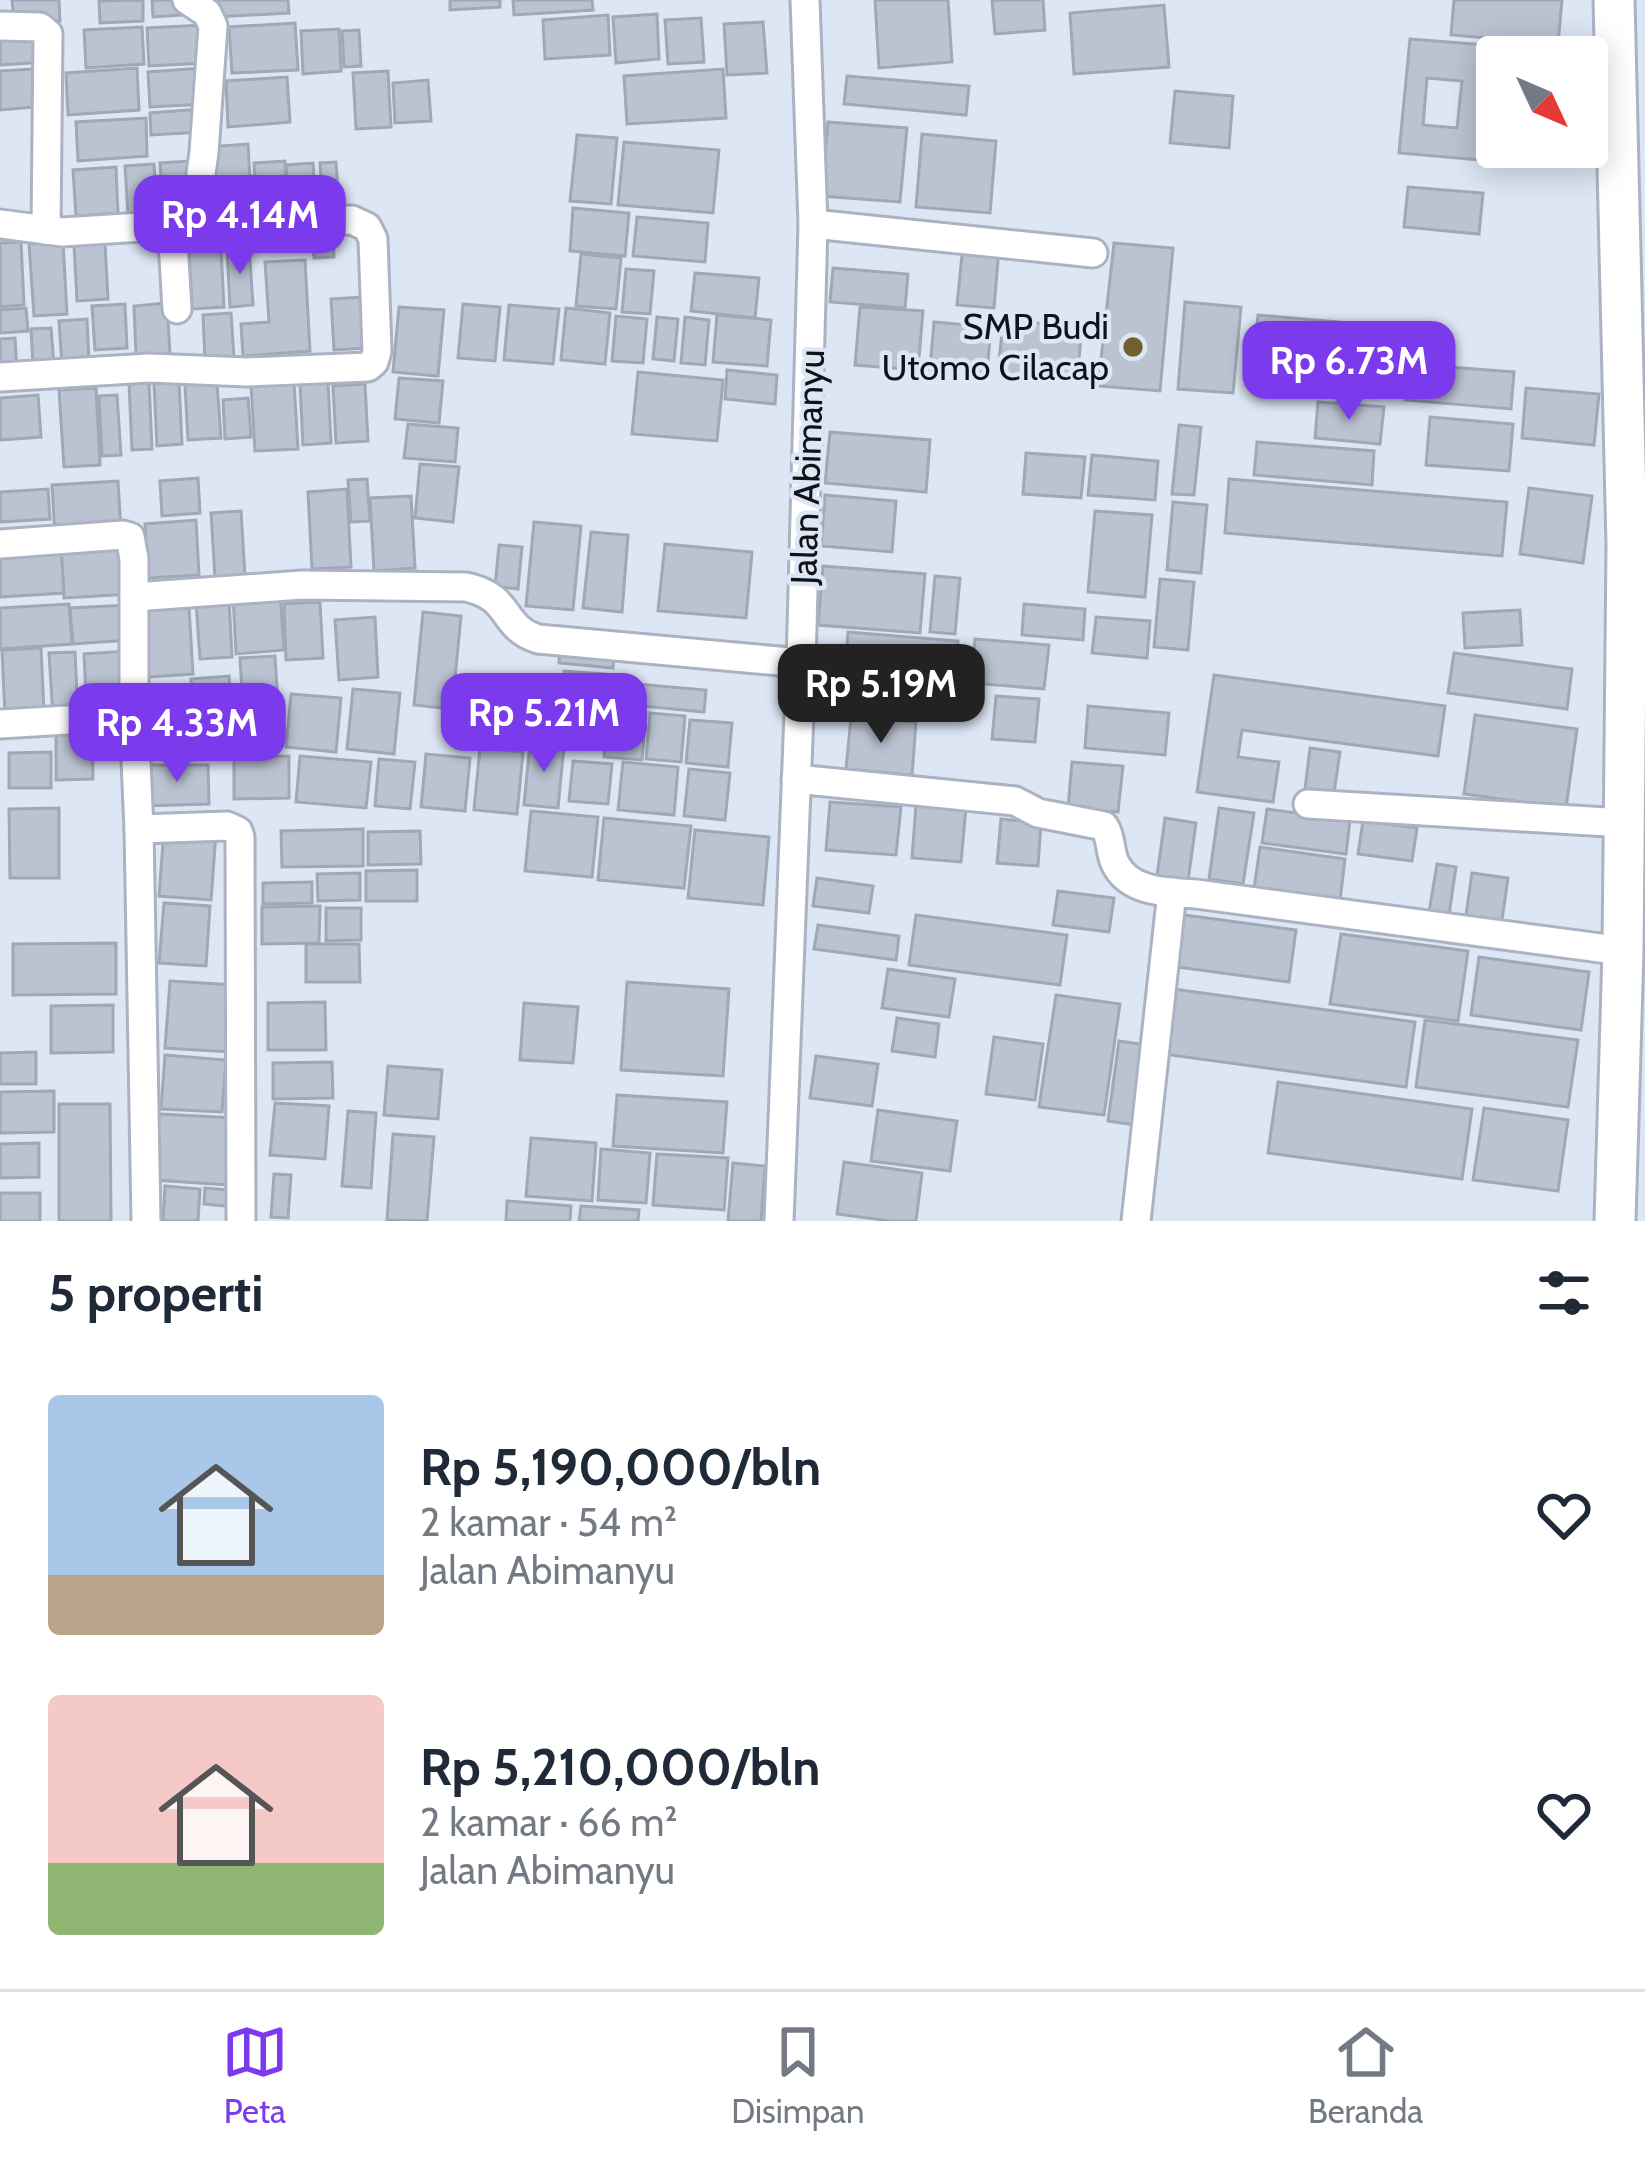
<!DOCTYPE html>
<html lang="id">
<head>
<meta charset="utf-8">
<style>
	:root { --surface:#fff; --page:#f6f6f7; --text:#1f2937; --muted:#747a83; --line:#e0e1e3; --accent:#7c3aed }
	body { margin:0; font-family:Cabin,sans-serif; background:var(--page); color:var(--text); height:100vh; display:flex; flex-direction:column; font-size:45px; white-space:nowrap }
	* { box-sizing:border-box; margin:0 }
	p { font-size:39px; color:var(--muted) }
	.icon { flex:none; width:66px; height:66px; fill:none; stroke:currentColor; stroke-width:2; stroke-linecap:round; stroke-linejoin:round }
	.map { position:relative; height:1221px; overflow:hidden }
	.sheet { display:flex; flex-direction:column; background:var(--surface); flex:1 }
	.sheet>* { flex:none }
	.needle { width:78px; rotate:134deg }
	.buttons { position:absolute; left:1476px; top:36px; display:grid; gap:24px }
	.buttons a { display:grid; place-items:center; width:132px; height:132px; border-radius:12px; background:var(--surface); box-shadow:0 6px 30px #0003; font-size:60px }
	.price { position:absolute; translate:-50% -102px; padding:0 27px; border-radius:24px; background:var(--accent); color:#fff; font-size:39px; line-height:78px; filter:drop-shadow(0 3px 6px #0008) }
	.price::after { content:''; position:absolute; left:50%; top:72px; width:36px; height:27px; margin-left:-18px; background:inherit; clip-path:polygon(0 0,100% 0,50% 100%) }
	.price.active { background:#222; color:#fff }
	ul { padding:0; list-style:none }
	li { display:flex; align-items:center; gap:36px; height:300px; padding:0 48px }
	li span { display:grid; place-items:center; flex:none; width:336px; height:240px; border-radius:12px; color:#555 }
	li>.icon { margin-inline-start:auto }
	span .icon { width:144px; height:144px; fill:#fffc; stroke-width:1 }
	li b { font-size:51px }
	h2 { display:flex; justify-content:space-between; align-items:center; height:144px; padding:0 48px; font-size:51px }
	.menu { display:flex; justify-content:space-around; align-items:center; height:168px; border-top:3px solid var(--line); background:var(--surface); font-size:33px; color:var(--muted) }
	.menu a { display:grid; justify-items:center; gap:6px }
	.menu .active { color:var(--accent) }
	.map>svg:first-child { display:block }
	.building { fill:#bbc3d2; stroke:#a0a8b7; stroke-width:3; fill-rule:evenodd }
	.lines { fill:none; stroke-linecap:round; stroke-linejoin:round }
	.street-casing { stroke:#abb3c2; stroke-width:33 }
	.secondary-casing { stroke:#abb3c2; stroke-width:45 }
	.street { stroke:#fff; stroke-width:27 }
	.secondary { stroke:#fff; stroke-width:39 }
	.poi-dot { fill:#6f612f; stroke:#dde6f5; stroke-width:4.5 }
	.labels { text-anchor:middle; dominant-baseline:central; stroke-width:9; stroke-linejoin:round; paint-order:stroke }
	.poi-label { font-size:36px; fill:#0f1217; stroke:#dde6f5; text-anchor:end }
	.street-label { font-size:36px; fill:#0f1217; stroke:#dde6f5 }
</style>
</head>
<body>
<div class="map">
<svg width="1645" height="1221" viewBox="0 0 1645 1221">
	<rect width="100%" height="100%" fill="#dde6f5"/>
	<!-- building -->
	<g class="building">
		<polygon points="12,0 59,0 60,21 14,23"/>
		<polygon points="143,0 143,21 100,23 99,1"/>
		<polygon points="152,0 180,0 181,15 153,17"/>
		<polygon points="214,0 288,0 289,13 216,17"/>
		<polygon points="450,0 500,0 500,7 450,10"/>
		<polygon points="513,0 592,0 593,10 514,15"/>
		<polygon points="875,0 948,0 952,62 879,68"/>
		<polygon points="992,0 1043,0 1045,30 995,34"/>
		<polygon points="1454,0 1562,0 1558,44 1451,35"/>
		<polygon points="1164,5 1169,67 1074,74 1070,13"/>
		<polygon points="657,14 659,59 616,63 613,17"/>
		<polygon points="608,15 610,55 545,59 543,20"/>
		<polygon points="701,18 704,62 668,64 665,20"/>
		<polygon points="763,22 767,73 727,75 724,24"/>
		<polygon points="295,23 298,70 232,73 229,27"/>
		<polygon points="203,25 205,63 149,66 147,28"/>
		<polygon points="142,27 144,64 86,68 84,30"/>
		<polygon points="339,29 341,71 303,74 301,31"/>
		<polygon points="359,30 361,66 344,67 342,31"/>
		<polygon points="43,32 44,62 0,65 0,35"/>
		<path d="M 1410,39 L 1525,48 L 1524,57 L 1497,57 L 1497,147 L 1516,147 L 1514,163 L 1399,153 ZM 1427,78 L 1462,81 L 1457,128 L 1423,125 Z"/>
		<polygon points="137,68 139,110 68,115 66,73"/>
		<polygon points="203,68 205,104 150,107 148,72"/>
		<polygon points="33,69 35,107 0,110 0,71"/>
		<polygon points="723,69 726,118 627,124 624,76"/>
		<polygon points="388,71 391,127 356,129 353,73"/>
		<polygon points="847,76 969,86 966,115 844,104"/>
		<polygon points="287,77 290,122 228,127 226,81"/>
		<polygon points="428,80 431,121 395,123 393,83"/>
		<polygon points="1175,91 1233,96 1229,148 1170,143"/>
		<polygon points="201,109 202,132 151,135 150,113"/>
		<polygon points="146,118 147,156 78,161 76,122"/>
		<polygon points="828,122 907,128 900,202 821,196"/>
		<polygon points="922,134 996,141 990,213 916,207"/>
		<polygon points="577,135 617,138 611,204 570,201"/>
		<polygon points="624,142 719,150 713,213 618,205"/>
		<polygon points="248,144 252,217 212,219 208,147"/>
		<polygon points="191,161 194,206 163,208 160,163"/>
		<polygon points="285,161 288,214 257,216 254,163"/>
		<polygon points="336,162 339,205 323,206 320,163"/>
		<polygon points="313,163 316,216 289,218 286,165"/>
		<polygon points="154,164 157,213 128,215 125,166"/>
		<polygon points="116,167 118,213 76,216 73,170"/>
		<polygon points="1408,187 1483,193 1479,234 1404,227"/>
		<polygon points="573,208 629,213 625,256 570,251"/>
		<polygon points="637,217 708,223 705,262 633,256"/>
		<polygon points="333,230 334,257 314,258 312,232"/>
		<polygon points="21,242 24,305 0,307 0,243"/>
		<polygon points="63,242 67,314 34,316 29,244"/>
		<polygon points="105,243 108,299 77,301 74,245"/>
		<polygon points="1114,243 1173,248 1160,391 1098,386"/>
		<polygon points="963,245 999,248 994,308 957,305"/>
		<polygon points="249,246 253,305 230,307 227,248"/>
		<polygon points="221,249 224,307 192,309 189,251"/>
		<polygon points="581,254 621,258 616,309 576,306"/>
		<polygon points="305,260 310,351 243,356 241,324 269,322 265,262"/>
		<polygon points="833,268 908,274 905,308 830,302"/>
		<polygon points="626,269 654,271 650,314 622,312"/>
		<polygon points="695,273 759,278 755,318 691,311"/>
		<polygon points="364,297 366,348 334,350 331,299"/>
		<polygon points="1185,302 1241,307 1233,393 1178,389"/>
		<polygon points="167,303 170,353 136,355 134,306"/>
		<polygon points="125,304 127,348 95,350 92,306"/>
		<polygon points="463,304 500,307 495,361 458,358"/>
		<polygon points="509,305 559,309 553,364 504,360"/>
		<polygon points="399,307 444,310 438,376 393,372"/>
		<polygon points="860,307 923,311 918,370 855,365"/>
		<polygon points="26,308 28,331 0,333 0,310"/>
		<polygon points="566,308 610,313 605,364 561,360"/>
		<polygon points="231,313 234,358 205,360 203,315"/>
		<polygon points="717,315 771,320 767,366 713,362"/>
		<polygon points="1258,315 1363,324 1358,372 1253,363"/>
		<polygon points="616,316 647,319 643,363 612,361"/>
		<polygon points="657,317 678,319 674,361 653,359"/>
		<polygon points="685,317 709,320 705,365 681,363"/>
		<polygon points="87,319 89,363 62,365 59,321"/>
		<polygon points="1003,320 1082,327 1077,380 998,373"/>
		<polygon points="934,322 991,327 987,373 930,369"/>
		<polygon points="51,328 54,365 33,366 31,329"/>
		<polygon points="15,338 17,370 0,371 0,339"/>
		<polygon points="1409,364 1514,372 1511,409 1405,400"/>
		<polygon points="727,370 777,375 775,404 725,399"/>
		<polygon points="638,372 723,380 717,441 632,434"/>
		<polygon points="399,378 443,381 439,423 395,419"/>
		<polygon points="149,382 152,449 132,450 129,383"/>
		<polygon points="179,382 182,444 157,446 154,384"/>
		<polygon points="294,382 298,449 255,451 251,385"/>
		<polygon points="217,383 221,438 188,440 185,385"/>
		<polygon points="328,383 331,443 303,445 300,384"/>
		<polygon points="365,384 368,441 336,443 333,386"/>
		<polygon points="96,388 100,465 64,467 59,390"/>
		<polygon points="1526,388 1599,394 1594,445 1522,438"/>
		<polygon points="38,395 41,437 0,440 0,398"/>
		<polygon points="117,395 121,455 102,456 99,396"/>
		<polygon points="248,398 251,437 225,439 223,400"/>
		<polygon points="1318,402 1384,407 1380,444 1315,438"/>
		<polygon points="1430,417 1513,424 1509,471 1426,465"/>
		<polygon points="408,424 458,428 455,462 404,458"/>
		<polygon points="1179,425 1201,427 1194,495 1172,494"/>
		<polygon points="830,432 930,440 926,492 825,483"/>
		<polygon points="1257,442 1374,451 1372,485 1254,475"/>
		<polygon points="1026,453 1085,457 1081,498 1023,494"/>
		<polygon points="1092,455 1158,461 1155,500 1088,495"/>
		<polygon points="420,464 459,467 453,522 415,518"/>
		<polygon points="198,478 200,513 162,516 160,481"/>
		<polygon points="367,479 370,521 351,522 348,480"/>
		<polygon points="1229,479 1507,502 1502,556 1225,533"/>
		<polygon points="118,481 121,531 55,535 52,485"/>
		<polygon points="1529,488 1592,496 1583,563 1520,554"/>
		<polygon points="48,489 50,519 0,522 0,492"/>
		<polygon points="347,489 351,567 312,569 308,492"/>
		<polygon points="825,495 896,501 892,552 821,546"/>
		<polygon points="411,496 415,568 374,571 370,498"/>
		<polygon points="1173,502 1207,505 1201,573 1167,570"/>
		<polygon points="241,511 245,576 215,578 211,513"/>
		<polygon points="1095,511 1152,515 1145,597 1088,592"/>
		<polygon points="196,520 199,575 148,578 145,524"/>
		<polygon points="534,522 581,526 573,610 526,606"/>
		<polygon points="591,532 628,535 622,612 583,608"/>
		<polygon points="128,544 131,594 64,598 61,548"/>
		<polygon points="665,544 752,552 746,618 658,611"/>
		<polygon points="499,545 522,547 518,589 495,586"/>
		<polygon points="61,548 64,593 0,597 0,552"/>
		<polygon points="823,566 925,574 920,633 818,625"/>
		<polygon points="935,576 960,578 955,634 930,632"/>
		<polygon points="1160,579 1194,582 1188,650 1154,647"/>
		<polygon points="280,592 284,650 236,654 233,595"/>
		<polygon points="229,599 232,657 200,659 196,601"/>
		<polygon points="320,602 323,658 286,660 284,604"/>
		<polygon points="69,604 72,644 0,649 0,608"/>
		<polygon points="1024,604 1085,609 1083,640 1022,635"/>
		<polygon points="128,605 130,640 73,644 70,608"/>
		<polygon points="189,608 193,674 149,677 145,611"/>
		<polygon points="1520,610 1522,645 1465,648 1463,613"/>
		<polygon points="423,612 461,616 452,709 414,705"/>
		<polygon points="375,617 378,677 339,680 335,620"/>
		<polygon points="1096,617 1150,621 1147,658 1092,653"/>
		<polygon points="848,632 958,641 954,681 845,672"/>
		<polygon points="975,639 1049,645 1044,689 971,683"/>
		<polygon points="41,648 44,713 5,715 2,650"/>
		<polygon points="127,651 131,713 87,716 84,654"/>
		<polygon points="560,651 614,655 613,668 559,663"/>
		<polygon points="75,652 78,715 53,717 49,653"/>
		<polygon points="1454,653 1572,669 1567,709 1448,693"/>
		<polygon points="275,656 278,706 243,708 240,658"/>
		<polygon points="564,671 616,675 613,704 562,700"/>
		<polygon points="1214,675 1445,706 1438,756 1242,730 1238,757 1279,762 1273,802 1197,792"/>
		<polygon points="229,676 231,716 193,718 191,679"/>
		<polygon points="625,683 706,690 704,712 622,704"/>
		<polygon points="353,689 400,693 394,754 347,749"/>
		<polygon points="291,694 341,698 336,752 286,747"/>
		<polygon points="996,696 1039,699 1035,742 992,739"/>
		<polygon points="521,700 575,705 571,743 517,738"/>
		<polygon points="1088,706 1169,713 1165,755 1085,748"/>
		<polygon points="475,708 511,711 508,748 471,744"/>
		<polygon points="176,710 176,751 141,752 141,711"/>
		<polygon points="609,710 646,714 642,760 604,757"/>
		<polygon points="650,713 685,716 681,762 646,759"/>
		<polygon points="1475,715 1577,729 1566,808 1464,794"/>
		<polygon points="851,717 916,722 912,775 846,769"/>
		<polygon points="690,720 732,723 728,767 686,763"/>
		<polygon points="92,722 93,779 56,780 56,723"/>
		<polygon points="228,722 228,759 189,760 189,723"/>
		<polygon points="530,743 564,746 558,808 524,805"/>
		<polygon points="480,748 523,752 517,814 474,810"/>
		<polygon points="1310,748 1340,752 1334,793 1305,789"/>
		<polygon points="51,752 51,788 9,788 9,753"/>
		<polygon points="426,754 470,758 465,811 421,807"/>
		<polygon points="289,756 289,798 234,799 234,757"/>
		<polygon points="300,756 371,762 366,808 296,802"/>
		<polygon points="379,759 415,762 410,809 375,806"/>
		<polygon points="573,761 612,764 608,804 569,801"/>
		<polygon points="623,762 678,767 674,815 618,810"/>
		<polygon points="1072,762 1123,766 1118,812 1068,808"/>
		<polygon points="146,765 208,765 209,804 145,806"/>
		<polygon points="689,769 730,773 725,820 684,816"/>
		<polygon points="830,802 901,807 896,855 826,850"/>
		<polygon points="916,804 966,808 961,862 912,858"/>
		<polygon points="59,808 59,878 10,878 9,809"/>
		<polygon points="1219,808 1254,813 1243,884 1209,879"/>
		<polygon points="1267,809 1350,820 1346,854 1262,843"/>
		<polygon points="531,811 598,817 592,877 525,871"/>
		<polygon points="604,818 691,826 684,888 598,880"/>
		<polygon points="1165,818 1196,823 1188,881 1157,876"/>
		<polygon points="1001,819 1041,823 1038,866 997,863"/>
		<polygon points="1363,821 1417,828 1412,861 1358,854"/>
		<polygon points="363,829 363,866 282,867 281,831"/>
		<polygon points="164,830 216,833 211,900 159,896"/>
		<polygon points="695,830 769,837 763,905 688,898"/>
		<polygon points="420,831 421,864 368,865 368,832"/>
		<polygon points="1260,847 1345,859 1340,901 1254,889"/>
		<polygon points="1437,864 1456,867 1449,915 1429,912"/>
		<polygon points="417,870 417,901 366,901 366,871"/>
		<polygon points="360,873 360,900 318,901 317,874"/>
		<polygon points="1472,873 1508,878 1501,927 1465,922"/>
		<polygon points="817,878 873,886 869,913 813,906"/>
		<polygon points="312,882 312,903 263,904 263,883"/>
		<polygon points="1058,891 1114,898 1109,932 1053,925"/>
		<polygon points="164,903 210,906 206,966 159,963"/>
		<polygon points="320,906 319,943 262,944 262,907"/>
		<polygon points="326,908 361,908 361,940 326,941"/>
		<polygon points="1177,914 1296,930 1289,982 1170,966"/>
		<polygon points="916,915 1067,935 1060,985 909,965"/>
		<polygon points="818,925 899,936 896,960 814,949"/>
		<polygon points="1341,934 1468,951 1458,1021 1330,1004"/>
		<polygon points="116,943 116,994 13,995 13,944"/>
		<polygon points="306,944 359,944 360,982 306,982"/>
		<polygon points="1479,957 1589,972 1581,1030 1471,1015"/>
		<polygon points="888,969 955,979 949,1017 882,1008"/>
		<polygon points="170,981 235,985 230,1052 165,1048"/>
		<polygon points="627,982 729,989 723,1076 621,1070"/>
		<polygon points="1166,988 1415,1022 1406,1087 1156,1053"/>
		<polygon points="1056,995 1120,1004 1104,1115 1039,1107"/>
		<polygon points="325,1002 326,1050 268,1050 268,1003"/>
		<polygon points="524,1003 578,1007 573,1063 520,1060"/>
		<polygon points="113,1005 113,1052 51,1053 51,1006"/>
		<polygon points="897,1018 939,1024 935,1057 892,1051"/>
		<polygon points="1425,1020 1578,1040 1568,1107 1416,1087"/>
		<polygon points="994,1037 1043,1044 1035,1100 986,1094"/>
		<polygon points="1119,1041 1147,1045 1135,1125 1108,1121"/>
		<polygon points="36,1052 36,1084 0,1084 0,1053"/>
		<polygon points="165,1055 226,1060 222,1112 161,1109"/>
		<polygon points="816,1056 878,1064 872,1106 810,1098"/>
		<polygon points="332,1062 333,1098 273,1099 273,1063"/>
		<polygon points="388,1066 442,1070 438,1119 384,1115"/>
		<polygon points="1278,1082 1472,1109 1462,1179 1268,1153"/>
		<polygon points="54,1091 54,1132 0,1133 0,1092"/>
		<polygon points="617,1095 727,1102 723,1153 613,1146"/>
		<polygon points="275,1103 329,1106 325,1159 270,1155"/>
		<polygon points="59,1104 110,1104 111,1221 59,1221"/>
		<polygon points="1484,1108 1568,1120 1558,1191 1473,1180"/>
		<polygon points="878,1110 957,1121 950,1171 871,1161"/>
		<polygon points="348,1111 376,1113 371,1188 342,1186"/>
		<polygon points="159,1114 234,1118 229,1185 154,1180"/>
		<polygon points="393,1134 434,1137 427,1221 387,1220"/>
		<polygon points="531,1138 596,1143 592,1201 526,1196"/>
		<polygon points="39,1143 39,1177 0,1178 0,1144"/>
		<polygon points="601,1149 650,1153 646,1203 598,1200"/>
		<polygon points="657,1154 728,1158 724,1210 653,1205"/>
		<polygon points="844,1162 922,1173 916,1221 890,1221 837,1214"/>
		<polygon points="733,1163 765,1166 761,1221 728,1221"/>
		<polygon points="274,1174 291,1175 288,1218 271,1217"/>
		<polygon points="165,1186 200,1189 198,1221 163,1221"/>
		<polygon points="205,1188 228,1190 226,1206 204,1204"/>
		<rect x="0" y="1193" width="40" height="28"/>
		<polygon points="507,1201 571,1206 570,1221 506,1221"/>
		<polygon points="581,1206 639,1210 638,1221 579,1221"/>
	</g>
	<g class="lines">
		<!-- street casing -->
		<g class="street-casing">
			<g id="street">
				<polyline points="187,0 207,13 213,26 204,152 194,224"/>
				<polyline points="0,26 40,27 48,34 46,230"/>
				<polyline points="0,224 62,232 222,222 352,220 367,227 373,239 377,351 374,362 368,367 247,372 149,368 0,377"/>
				<polyline points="813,224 1093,253"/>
				<polyline points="172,225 177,309"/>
				<polyline points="0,544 123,535 130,537 134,559 134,716"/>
				<path d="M 134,597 L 302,585 L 466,587 C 513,597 500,627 538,639 L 801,663"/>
				<polyline points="0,724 134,716 139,829 146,1221"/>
				<path d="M 796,779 L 1015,801 L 1038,813 L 1104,826 C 1112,838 1109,850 1115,863 C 1129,893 1168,892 1196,894 L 1623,951"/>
				<polyline points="1308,804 1624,823"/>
				<polyline points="139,829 227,826 238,831 240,837 241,1221"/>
				<polyline points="779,1221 801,663 813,224 805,0"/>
				<polyline points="1136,1221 1172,892"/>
			</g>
		</g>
		<!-- secondary casing -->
		<g class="secondary-casing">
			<polyline id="secondary" points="1614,0 1627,545 1623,951 1615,1221"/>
		</g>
		<!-- street -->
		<use href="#street" class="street"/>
		<!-- secondary -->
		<use href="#secondary" class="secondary"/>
	</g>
	<!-- markers -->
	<circle class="poi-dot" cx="1133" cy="347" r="12"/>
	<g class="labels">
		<!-- poi labels -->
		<g class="poi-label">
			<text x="1109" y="326">SMP Budi<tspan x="1109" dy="41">Utomo Cilacap</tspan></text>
		</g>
		<!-- street labels -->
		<g class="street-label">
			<text transform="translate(807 467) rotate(-88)">Jalan Abimanyu</text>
		</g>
	</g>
</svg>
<div class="buttons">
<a><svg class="needle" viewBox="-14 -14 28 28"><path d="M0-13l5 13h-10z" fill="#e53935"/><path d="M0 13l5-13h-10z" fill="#747a83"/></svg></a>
</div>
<b class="price" style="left:240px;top:277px">Rp 4.14M</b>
<b class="price" style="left:1349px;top:423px">Rp 6.73M</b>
<b class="price active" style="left:881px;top:746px">Rp 5.19M</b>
<b class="price" style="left:544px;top:775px">Rp 5.21M</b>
<b class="price" style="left:177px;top:785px">Rp 4.33M</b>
</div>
<section class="sheet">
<h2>5 properti<svg class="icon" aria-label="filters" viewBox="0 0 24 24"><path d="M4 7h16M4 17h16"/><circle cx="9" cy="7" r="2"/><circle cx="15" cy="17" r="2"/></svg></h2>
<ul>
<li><span style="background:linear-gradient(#a9c7e8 75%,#b9a48a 0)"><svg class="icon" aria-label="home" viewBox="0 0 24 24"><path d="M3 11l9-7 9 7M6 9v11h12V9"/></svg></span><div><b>Rp 5,190,000/bln</b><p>2 kamar · 54 m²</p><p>Jalan Abimanyu</p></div><svg class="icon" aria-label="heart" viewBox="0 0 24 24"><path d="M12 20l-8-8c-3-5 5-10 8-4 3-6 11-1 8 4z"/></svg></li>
<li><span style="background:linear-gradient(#f6c9c9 70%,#8fb573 0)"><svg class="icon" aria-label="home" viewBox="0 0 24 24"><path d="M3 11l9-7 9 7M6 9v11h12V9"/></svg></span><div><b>Rp 5,210,000/bln</b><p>2 kamar · 66 m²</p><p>Jalan Abimanyu</p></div><svg class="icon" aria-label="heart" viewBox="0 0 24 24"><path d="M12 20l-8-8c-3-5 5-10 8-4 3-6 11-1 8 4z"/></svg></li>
</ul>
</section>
<nav class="menu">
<a class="active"><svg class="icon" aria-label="map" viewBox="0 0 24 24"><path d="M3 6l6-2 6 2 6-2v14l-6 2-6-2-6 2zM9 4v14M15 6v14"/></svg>Peta</a>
<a><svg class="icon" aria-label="saved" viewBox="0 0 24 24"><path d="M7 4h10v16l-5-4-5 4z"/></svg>Disimpan</a>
<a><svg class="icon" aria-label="home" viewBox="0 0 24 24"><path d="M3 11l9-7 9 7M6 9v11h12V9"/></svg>Beranda</a>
</nav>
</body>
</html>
